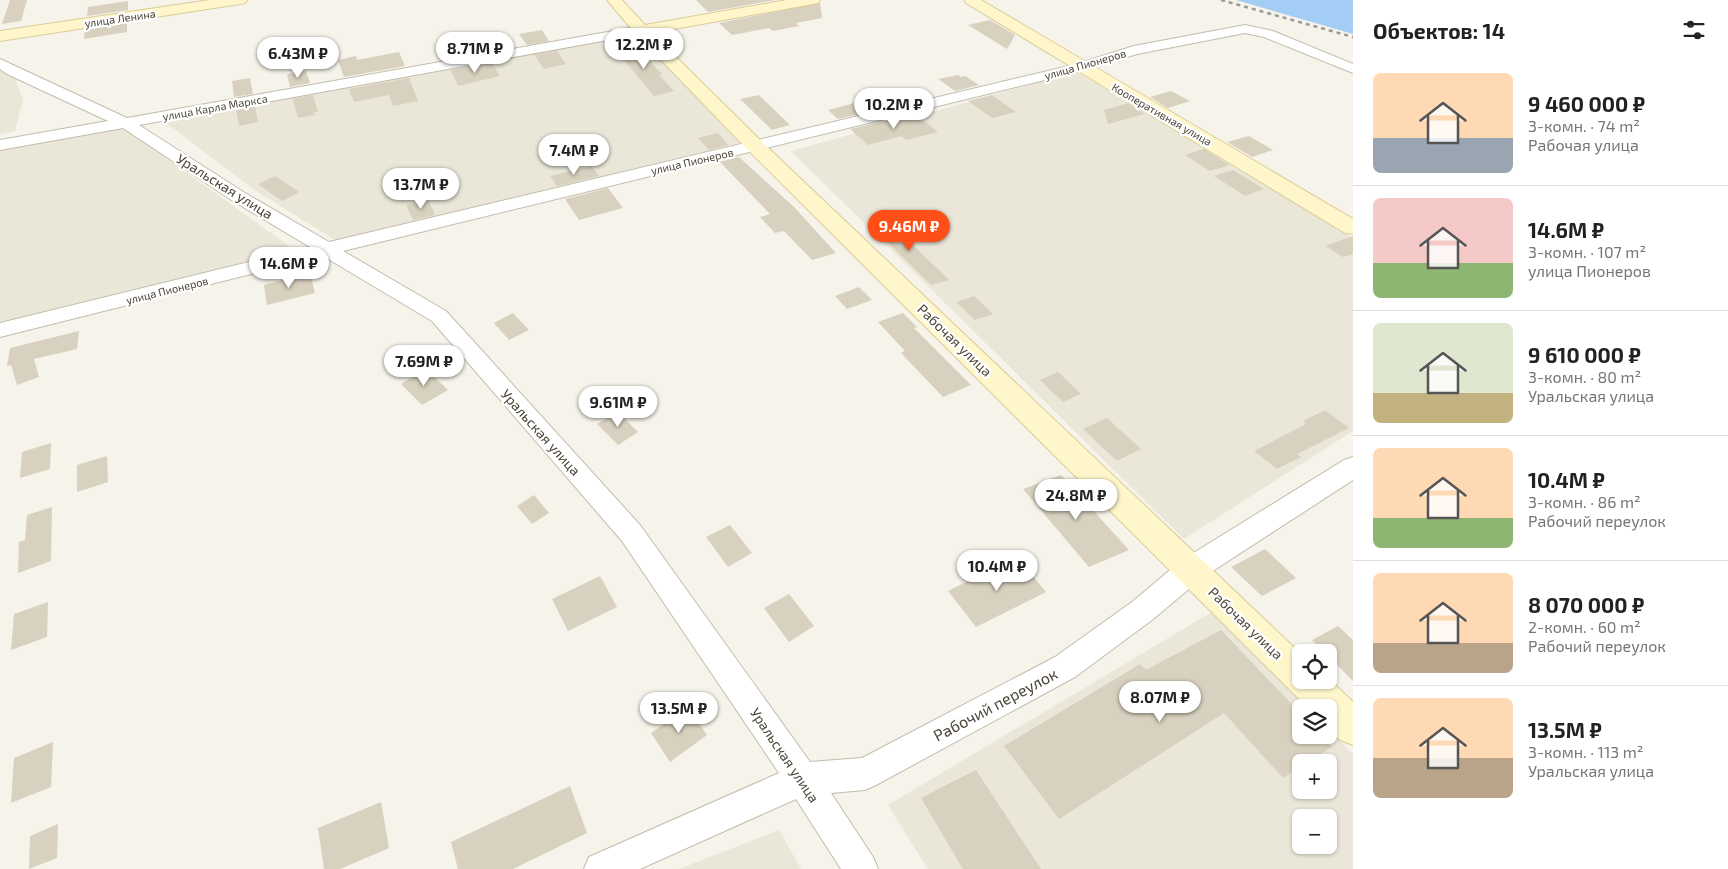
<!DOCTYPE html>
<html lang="ru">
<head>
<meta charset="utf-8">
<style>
	:root { --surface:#fff; --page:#f2f2f2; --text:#222; --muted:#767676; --line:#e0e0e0; --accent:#ff4f18 }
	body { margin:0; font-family:"Exo 2",sans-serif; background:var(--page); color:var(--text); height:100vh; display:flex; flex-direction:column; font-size:19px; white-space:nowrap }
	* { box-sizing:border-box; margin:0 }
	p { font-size:16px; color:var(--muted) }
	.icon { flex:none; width:28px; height:28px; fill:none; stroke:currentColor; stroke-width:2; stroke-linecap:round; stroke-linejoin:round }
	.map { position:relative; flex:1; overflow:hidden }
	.drawer { display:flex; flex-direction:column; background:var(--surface); width:375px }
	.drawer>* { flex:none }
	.fabs { position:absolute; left:1292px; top:644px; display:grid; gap:10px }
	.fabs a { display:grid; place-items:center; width:45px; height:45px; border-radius:8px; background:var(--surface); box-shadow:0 1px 4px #0004; font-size:25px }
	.price { position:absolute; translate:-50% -42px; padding:0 11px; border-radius:18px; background:#fff; color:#222; font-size:16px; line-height:32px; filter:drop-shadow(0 1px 2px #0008) }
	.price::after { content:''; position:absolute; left:50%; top:30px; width:15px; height:11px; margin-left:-8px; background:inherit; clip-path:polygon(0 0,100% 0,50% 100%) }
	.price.current { background:var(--accent); color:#fff }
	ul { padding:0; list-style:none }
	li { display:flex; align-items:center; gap:15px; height:125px; padding:0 20px }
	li+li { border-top:1px solid var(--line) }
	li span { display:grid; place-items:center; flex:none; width:140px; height:100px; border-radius:8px; color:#555 }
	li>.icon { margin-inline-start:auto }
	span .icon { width:60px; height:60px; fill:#fffc; stroke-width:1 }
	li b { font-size:21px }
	h2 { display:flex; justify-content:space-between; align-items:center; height:60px; padding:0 20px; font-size:21px }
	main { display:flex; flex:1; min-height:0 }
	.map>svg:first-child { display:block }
	.residential { fill:#eae6d8; fill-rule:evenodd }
	.water { fill:#a4cdf5 }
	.building { fill:#d8d1bf }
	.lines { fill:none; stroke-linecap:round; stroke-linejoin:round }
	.street-casing { stroke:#c2bcac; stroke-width:2 }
	.secondary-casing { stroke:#d8cc98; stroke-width:2 }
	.street { fill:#fff; fill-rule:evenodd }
	.secondary { fill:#fff7cb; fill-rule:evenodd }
	.rail { stroke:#999; stroke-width:2.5; stroke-dasharray:4 4; stroke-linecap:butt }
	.labels { text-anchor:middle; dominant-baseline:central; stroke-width:4.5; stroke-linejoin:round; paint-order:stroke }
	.far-street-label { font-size:11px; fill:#4b4537; stroke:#fff }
	.street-label { font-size:14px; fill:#4b4537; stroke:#fff }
	.near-street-label { font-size:16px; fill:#4b4537; stroke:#fff }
</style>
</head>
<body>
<main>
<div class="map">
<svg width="1353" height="869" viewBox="0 0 1353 869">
	<rect width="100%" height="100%" fill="#f6f3ea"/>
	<!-- residential -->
	<g class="residential">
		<polygon points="638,35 739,143 337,241 256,191 161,119"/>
		<polygon points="0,70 15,78 23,100 15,131 0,134"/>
		<polygon points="1077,72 1353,238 1353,431 1184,539 791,151"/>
		<polygon points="123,127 292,248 178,281 0,323 0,149"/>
		<path d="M 1212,612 L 1307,707 L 1301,708 L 1301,735 L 1329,735 L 1329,729 L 1353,754 L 1353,869 L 928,869 L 888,805 ZM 1301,762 L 1329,762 L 1329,790 L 1301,790 ZM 1301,818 L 1329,818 L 1329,845 L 1301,845 Z"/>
		<polygon points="779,830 801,869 679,869"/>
	</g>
	<!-- water -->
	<polygon class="water" points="1236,0 1353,0 1353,34"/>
	<!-- building -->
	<g class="building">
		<polygon points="10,0 27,0 21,21 2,24"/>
		<polygon points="696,0 776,0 708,12"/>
		<polygon points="128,1 128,10 87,16 88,7"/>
		<polygon points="820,3 822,18 796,23 799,26 773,31 769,28 732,35 719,23"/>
		<polygon points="990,20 1015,35 1007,49 968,25"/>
		<polygon points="127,23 127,32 84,39 85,30"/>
		<polygon points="542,30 549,41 527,45 519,34"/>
		<polygon points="479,40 486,52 445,59 439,47"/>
		<polygon points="634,44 662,74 659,75 674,91 654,96 614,48"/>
		<polygon points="557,51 566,64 544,69 534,55"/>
		<polygon points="399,52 405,66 344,77 338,60 356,56 357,60"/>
		<polygon points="492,63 500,76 458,86 451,70"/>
		<polygon points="306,71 310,83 290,87 287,74"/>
		<polygon points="958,75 961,77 965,76 979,85 955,91 938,79"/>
		<polygon points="250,78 253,94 234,97 232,81"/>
		<polygon points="409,78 418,101 393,106 389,95 354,102 349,89"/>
		<polygon points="1171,91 1190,101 1168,108 1150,97"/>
		<polygon points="886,92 903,104 838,119 828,110 862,101 859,99"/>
		<polygon points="313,95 318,112 314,112 315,115 298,118 293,99"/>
		<polygon points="759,95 790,125 772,130 740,99"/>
		<polygon points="992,95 1016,112 992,118 968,101"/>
		<polygon points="1128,103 1145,114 1108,124 1104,110"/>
		<polygon points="255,106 258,122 239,126 236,109"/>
		<polygon points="915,114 938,132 906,140 902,136 868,145 850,129"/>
		<polygon points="718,133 728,145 709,150 698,138"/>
		<polygon points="1249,136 1273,150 1252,157 1227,142"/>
		<polygon points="1204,149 1229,165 1210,171 1185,155"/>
		<polygon points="739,157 794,207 836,253 812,260 784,231 775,233 760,217 770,214 719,161"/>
		<polygon points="591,166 599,176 557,186 550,176"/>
		<polygon points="1233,170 1264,189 1245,196 1214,176"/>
		<polygon points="275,176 299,192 282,201 258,184"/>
		<polygon points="608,188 623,208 579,220 565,199"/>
		<polygon points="428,199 435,215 413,220 406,205"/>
		<polygon points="881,215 912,244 949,280 931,285 871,226"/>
		<polygon points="1353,236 1353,254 1343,257 1325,246"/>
		<polygon points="310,273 315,293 267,305 264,285"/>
		<polygon points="859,287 872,300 847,309 835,296"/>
		<polygon points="974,296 993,314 975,320 956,302"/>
		<polygon points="513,313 529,330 509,340 494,323"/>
		<polygon points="903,313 917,327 914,328 971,385 943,397 901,353 905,351 878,322"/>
		<polygon points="79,331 77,349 34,359 39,377 17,385 11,365 7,366 10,348"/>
		<polygon points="426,369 448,390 422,405 401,384"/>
		<polygon points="1058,372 1081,394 1063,402 1040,380"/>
		<polygon points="1325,410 1349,428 1297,454 1301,457 1277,469 1254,451 1306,424 1303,421"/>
		<polygon points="618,412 638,432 618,445 597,424"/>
		<polygon points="1107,418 1141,449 1117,461 1083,429"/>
		<polygon points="51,443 50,469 20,478 22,452"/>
		<polygon points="107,456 108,482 77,492 77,465"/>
		<polygon points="1061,475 1129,550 1089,567 1023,489"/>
		<polygon points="534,495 549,513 532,524 517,506"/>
		<polygon points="52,507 51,561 18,573 19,542 25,540 27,515"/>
		<polygon points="730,525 752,553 728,567 706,537"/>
		<polygon points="1265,549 1296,578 1262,596 1231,567"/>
		<polygon points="1017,557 1046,592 976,627 948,591"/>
		<polygon points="600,576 617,607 568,631 552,599"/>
		<polygon points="789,594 814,626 789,642 764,608"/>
		<polygon points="48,602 47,637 11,650 14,614"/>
		<polygon points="1338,626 1353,640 1353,681 1329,657 1329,652 1324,652 1312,640"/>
		<polygon points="1221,630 1301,714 1301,735 1321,735 1332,747 1307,762 1301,762 1301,766 1283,778 1224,713 1059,819 1004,746 1140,664 1146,670"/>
		<polygon points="688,707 707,735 670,762 651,733"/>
		<polygon points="53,742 51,787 11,803 14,758"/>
		<polygon points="976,770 1041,869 963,869 921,798"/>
		<polygon points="570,786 587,833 513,869 458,869 451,842"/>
		<polygon points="381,802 389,848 340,869 324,869 318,828"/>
		<polygon points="58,824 57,858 29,869 30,836"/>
	</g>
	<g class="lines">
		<!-- street casing -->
		<g class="street-casing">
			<polygon id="street" points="1245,25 1273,31 1353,64 1353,73 1264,37 1245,33 1137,54 1082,71 343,251 446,311 640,525 810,762 862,758 1055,657 1132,602 1182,560 1344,460 1353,457 1353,480 1202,578 1152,620 1075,677 876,785 865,790 831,793 873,857 878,869 841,869 796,799 640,869 584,869 589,857 779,773 622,541 432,321 323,256 0,337 0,323 310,247 233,201 123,128 0,150 0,140 108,121 7,74 0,69 0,59 127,118 641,26 648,30 641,34 139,125 245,193 329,242 1077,64 1134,46"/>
		</g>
		<!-- secondary casing -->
		<g class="secondary-casing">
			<g id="secondary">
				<polygon points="210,0 247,0 245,3 240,4 0,41 0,31"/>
				<polygon points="607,0 622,0 645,25 787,0 820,0 818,3 813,4 652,33 762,142 1301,654 1301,680 1329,679 1353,702 1353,745 1340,740 1329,728 1329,708 1308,708 1289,689 748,150 635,33"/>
				<polygon points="964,0 981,0 1353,219 1353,234 1345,233 966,3"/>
			</g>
		</g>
		<!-- street -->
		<use href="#street" class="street"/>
		<!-- secondary -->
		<use href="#secondary" class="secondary"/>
		<!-- rail -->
		<polyline class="rail" points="1221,0 1353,37"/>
	</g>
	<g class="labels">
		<!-- far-street labels -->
		<g class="far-street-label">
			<text transform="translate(120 18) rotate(-8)">улица Ленина</text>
			<text transform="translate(1085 64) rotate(-16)">улица Пионеров</text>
			<text transform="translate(215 107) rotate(-10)">улица Карла Маркса</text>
			<text transform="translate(1162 114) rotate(30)">Кооперативная улица</text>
			<text transform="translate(692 161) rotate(-13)">улица Пионеров</text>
			<text transform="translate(167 290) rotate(-14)">улица Пионеров</text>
		</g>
		<!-- street labels -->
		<g class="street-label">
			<text transform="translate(225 186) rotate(32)">Уральская улица</text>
			<text transform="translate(955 340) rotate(44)">Рабочая улица</text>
			<text transform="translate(541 432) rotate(48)">Уральская улица</text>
			<text transform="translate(1246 623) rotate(44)">Рабочая улица</text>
			<text transform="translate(785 755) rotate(56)">Уральская улица</text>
		</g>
		<!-- near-street labels -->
		<g class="near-street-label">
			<text transform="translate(995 704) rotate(-28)">Рабочий переулок</text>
		</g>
	</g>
</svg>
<div class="fabs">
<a><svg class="icon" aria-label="locate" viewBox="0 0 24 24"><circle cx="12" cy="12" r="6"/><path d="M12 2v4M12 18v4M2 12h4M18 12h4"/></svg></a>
<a><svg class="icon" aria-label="layers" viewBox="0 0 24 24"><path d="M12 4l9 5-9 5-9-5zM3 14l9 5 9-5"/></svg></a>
<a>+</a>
<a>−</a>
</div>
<b class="price" style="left:644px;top:70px">12.2M ₽</b>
<b class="price" style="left:475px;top:74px">8.71M ₽</b>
<b class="price" style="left:298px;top:79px">6.43M ₽</b>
<b class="price" style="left:894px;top:130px">10.2M ₽</b>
<b class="price" style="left:574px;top:176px">7.4M ₽</b>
<b class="price" style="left:421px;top:210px">13.7M ₽</b>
<b class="price current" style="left:909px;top:252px">9.46M ₽</b>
<b class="price" style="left:289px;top:289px">14.6M ₽</b>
<b class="price" style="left:424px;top:387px">7.69M ₽</b>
<b class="price" style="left:618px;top:428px">9.61M ₽</b>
<b class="price" style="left:1076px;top:521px">24.8M ₽</b>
<b class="price" style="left:997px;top:592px">10.4M ₽</b>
<b class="price" style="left:1160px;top:723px">8.07M ₽</b>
<b class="price" style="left:679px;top:734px">13.5M ₽</b>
</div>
<section class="drawer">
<h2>Объектов: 14<svg class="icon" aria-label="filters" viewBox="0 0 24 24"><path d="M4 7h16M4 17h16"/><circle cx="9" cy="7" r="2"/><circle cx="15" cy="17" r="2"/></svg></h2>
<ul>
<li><span style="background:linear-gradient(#ffd9b3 65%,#9aa5b1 0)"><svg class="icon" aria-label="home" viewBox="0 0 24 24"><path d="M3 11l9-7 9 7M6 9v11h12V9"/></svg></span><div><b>9 460 000 ₽</b><p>3-комн. · 74 m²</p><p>Рабочая улица</p></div></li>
<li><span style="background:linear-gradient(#f6c9c9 65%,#8fb573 0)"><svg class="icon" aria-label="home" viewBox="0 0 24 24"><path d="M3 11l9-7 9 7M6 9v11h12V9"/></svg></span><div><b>14.6M ₽</b><p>3-комн. · 107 m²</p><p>улица Пионеров</p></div></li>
<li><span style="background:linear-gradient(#dfe7d0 70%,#c2b280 0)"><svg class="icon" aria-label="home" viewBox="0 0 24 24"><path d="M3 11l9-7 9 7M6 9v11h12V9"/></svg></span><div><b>9 610 000 ₽</b><p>3-комн. · 80 m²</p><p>Уральская улица</p></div></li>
<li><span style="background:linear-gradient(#ffd9b3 70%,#8fb573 0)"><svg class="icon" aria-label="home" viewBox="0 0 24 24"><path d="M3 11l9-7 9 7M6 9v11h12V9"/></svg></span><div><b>10.4M ₽</b><p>3-комн. · 86 m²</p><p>Рабочий переулок</p></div></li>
<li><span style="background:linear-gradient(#ffd9b3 70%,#b9a48a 0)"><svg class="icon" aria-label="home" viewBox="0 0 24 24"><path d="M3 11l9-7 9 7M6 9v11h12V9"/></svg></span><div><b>8 070 000 ₽</b><p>2-комн. · 60 m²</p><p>Рабочий переулок</p></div></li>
<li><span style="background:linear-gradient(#ffd9b3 60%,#b9a48a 0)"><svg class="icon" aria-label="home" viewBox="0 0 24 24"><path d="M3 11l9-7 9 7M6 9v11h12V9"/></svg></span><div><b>13.5M ₽</b><p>3-комн. · 113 m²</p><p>Уральская улица</p></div></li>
</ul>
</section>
</main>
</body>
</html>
